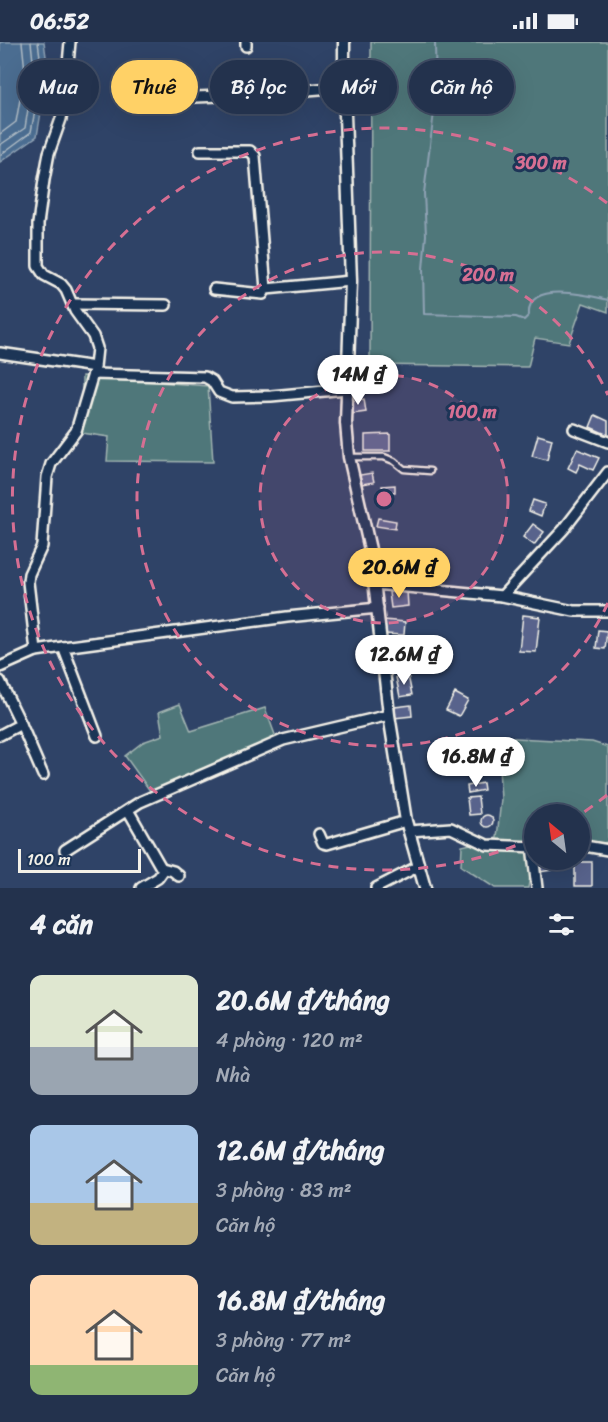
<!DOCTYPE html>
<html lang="vi">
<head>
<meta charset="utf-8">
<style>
	:root { --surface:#23324d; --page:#2b3a54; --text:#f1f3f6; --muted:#a3aab6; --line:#404d65; --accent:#ffd166 }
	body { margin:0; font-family:Sriracha,sans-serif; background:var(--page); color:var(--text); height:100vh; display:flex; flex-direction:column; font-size:22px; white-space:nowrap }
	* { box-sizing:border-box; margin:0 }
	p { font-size:20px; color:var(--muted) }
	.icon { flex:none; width:33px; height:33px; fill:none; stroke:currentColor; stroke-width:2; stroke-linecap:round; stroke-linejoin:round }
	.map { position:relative; height:846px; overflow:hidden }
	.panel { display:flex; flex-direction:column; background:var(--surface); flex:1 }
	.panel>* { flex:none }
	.banner { position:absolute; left:18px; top:18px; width:573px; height:54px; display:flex; gap:12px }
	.needle { width:39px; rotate:331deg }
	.fabs { position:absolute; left:524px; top:762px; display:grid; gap:12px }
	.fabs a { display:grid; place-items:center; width:66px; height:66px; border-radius:50%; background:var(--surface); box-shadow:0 6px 24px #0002,0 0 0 2px var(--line); font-size:30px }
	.scale { position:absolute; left:18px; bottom:15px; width:123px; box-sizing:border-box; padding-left:6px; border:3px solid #f4f1e8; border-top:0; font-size:16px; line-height:21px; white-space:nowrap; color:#f4f1e8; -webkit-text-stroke:4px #1d3557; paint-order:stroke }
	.price { position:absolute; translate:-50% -51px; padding:0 14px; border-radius:21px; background:#fff; color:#222; font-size:20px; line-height:39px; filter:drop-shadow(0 2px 3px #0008) }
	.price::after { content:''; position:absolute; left:50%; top:36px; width:18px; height:14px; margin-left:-9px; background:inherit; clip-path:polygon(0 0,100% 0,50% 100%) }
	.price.on { background:var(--accent); color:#111 }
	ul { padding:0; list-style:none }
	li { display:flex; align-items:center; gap:18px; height:150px; padding:0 30px }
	li span { display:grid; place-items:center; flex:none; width:168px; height:120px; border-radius:12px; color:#555 }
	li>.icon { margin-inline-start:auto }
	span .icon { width:72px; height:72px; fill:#fffc; stroke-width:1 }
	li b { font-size:26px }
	h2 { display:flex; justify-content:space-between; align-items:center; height:72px; padding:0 30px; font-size:26px }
	.tag { padding:0 21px; border-radius:27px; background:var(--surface); box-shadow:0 6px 24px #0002,0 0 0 2px var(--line); font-size:21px; line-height:54px }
	.tag.on { background:var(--accent); color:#111 }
	.status { display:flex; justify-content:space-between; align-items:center; height:42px; padding:0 30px; background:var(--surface); direction:ltr }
	.status svg { height:16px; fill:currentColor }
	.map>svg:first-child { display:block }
	.green { fill:#4f777a; stroke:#a2b4b1; stroke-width:1.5 }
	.water { fill:#4b6d91; stroke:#8fa2b4; stroke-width:1.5 }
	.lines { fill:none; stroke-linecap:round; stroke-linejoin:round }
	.shore { stroke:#b0bcc5; stroke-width:1.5 }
	.stream { stroke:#8fa2b4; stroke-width:2 }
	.building { fill:#59648c; stroke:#f4f1e8; stroke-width:1.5 }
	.service-casing { stroke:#f4f1e8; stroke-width:9 }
	.minor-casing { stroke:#f4f1e8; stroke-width:14 }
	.tertiary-casing { stroke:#f4f1e8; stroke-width:15 }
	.service { stroke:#1d3557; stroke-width:4.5 }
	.minor { stroke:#1d3557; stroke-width:9 }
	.tertiary { stroke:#1d3557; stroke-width:10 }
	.ring { fill:none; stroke:#d66f93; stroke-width:3; stroke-dasharray:10 8 }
	.centre { fill:#d66f93; stroke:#1d3557; stroke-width:3 }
	.ring-label { font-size:18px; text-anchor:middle; font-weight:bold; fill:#d66f93; stroke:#1d3557; stroke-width:6; stroke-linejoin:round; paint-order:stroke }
</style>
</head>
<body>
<div class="status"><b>06:52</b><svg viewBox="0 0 49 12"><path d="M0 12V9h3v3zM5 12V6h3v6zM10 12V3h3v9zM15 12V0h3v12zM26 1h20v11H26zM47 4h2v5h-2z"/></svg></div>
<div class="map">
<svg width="608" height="846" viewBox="0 0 608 846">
	<rect width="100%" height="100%" fill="#2f4367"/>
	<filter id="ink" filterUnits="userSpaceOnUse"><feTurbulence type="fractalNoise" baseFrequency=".0167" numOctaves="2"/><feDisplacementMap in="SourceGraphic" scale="12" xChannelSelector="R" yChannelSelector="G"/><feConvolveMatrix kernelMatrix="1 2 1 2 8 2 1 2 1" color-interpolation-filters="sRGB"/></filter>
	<g filter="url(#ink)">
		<!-- green -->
		<g class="green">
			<polygon points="371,0 608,0 608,270 583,261 569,301 535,296 528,325 370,323"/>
			<polygon points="82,334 208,344 213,420 107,419 109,395 82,391"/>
			<polygon points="180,662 191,689 265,666 277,698 153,753 125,714 143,700 163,693 159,670"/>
			<polygon points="497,695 592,700 608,705 608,800 579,805 579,772 534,772 534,812 528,846 495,846 461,824 462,804 497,796 501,757"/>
		</g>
		<!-- water -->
		<polygon class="water" points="0,0 44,0 48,29 37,94 0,120"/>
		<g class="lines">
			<!-- shore -->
			<g class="shore">
				<polyline points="0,92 16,80 25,29 22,0"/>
				<polyline points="0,103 25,86 34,29 31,0"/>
				<polyline points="0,113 31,90 42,30 38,0"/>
			</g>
			<!-- stream -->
			<path class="stream" d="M 435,0 L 436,54 L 424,151 L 426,193 L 423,227 L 424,272 L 516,275 L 524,278 L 529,273 C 526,238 587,253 608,258"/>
		</g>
		<!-- building -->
		<g class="building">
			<polygon points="364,357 366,370 352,372 350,359"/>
			<polygon points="595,373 608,379 608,393 590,385"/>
			<polygon points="390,392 390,409 365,409 365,393"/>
			<polygon points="538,393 552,397 547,418 532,414"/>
			<polygon points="577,407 599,416 593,428 580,422 576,430 568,426"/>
			<polygon points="372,431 374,440 362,442 360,433"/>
			<polygon points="395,443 395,450 383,450 382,444"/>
			<polygon points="533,458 545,462 541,474 529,469"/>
			<polygon points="378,476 396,479 395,487 376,484"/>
			<polygon points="533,482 544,490 534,503 523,495"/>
			<polygon points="409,518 423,518 423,531 410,532"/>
			<polygon points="407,549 408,564 391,566 389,550"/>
			<polygon points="523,573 540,575 536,610 519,609"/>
			<polygon points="384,578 405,580 404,593 383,592"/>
			<polygon points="598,588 607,589 605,607 596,606"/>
			<polygon points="408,633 412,653 400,655 396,635"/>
			<polygon points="455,651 468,658 459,674 446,668"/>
			<polygon points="411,663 412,674 394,676 395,665"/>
			<polygon points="483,741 484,748 468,751 467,744"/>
			<polygon points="478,755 480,772 469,773 467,756"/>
			<circle cx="487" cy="779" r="6"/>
			<polygon points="542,818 550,818 552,828 540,830 538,822 543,822"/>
			<rect x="575" y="820" width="17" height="24"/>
		</g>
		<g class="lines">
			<!-- service casing -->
			<g class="service-casing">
				<polyline id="service" points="349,415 384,415 394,419 404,427 430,429"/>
			</g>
			<!-- minor casing -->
			<g class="minor-casing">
				<g id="minor">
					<polyline points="246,0 246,4"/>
					<polyline points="170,56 246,53 344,45"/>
					<polyline points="200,109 250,109 255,114 266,247"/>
					<polyline points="214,247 263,252 266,247 351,239"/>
					<polyline points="72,262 166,263"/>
					<polyline points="0,311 95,325"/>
					<polyline points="93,332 205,335 212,339 219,350 232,355 271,354 346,347"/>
					<polyline points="574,387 608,400"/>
					<polyline points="375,542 502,554 574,569 608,569"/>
					<polyline points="502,554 564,487 608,430"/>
					<polyline points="63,605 97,694"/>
					<polyline points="36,609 28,540 29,532 42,504 47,435 51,422 76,389 95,325 97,306 93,294 75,269 66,248 61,242 44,233 38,224 38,182 44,138 49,111 61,77 65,56 70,0"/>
					<polyline points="0,625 36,609 63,605 287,575 378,566"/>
					<polyline points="0,639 21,682 43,733"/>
					<polyline points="0,693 21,682"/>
					<polyline points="128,768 163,829 158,836 141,846"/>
					<polyline points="409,789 451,786 487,803 534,805"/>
					<polyline points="319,792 323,801 327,802 406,779"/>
					<polyline points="579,803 608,808"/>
					<polyline points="532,804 537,846"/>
					<polyline points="65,808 140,760 283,698 389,673"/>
					<polyline points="162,826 173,829 179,834"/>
					<polyline points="376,846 419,824"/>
				</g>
			</g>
			<!-- tertiary casing -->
			<g class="tertiary-casing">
				<polyline id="tertiary" points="344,0 344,45 351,239 346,381 349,415 371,512 389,673 406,779 425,846"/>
			</g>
			<!-- service -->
			<use href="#service" class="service"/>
			<!-- minor -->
			<use href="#minor" class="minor"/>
			<!-- tertiary -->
			<use href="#tertiary" class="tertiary"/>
		</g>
	</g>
	<!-- distance rings -->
	<circle cx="384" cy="457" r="124" fill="#d66f93" fill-opacity=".12"/>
	<g class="ring">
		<circle cx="384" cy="457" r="124"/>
		<path d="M608 561A247 247 0 1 1 608 353"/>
		<path d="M607 753A371 371 0 0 1 581 772M532 797A371 371 0 1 1 607 161"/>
	</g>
	<circle cx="384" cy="457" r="9" class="centre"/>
	<g class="ring-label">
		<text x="541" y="127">300 m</text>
		<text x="488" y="239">200 m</text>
		<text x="472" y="376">100 m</text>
	</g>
</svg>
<div class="fabs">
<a><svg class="needle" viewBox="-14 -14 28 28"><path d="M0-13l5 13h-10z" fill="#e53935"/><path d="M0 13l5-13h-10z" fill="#a3aab6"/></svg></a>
</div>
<div class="scale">100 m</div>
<b class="price" style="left:358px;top:364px">14M ₫</b>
<b class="price on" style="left:399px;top:557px">20.6M ₫</b>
<b class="price" style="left:404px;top:644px">12.6M ₫</b>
<b class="price" style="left:476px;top:746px">16.8M ₫</b>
<div class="banner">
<a class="tag">Mua</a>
<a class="tag on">Thuê</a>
<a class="tag">Bộ lọc</a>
<a class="tag">Mới</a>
<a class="tag">Căn hộ</a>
</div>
</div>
<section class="panel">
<h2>4 căn<svg class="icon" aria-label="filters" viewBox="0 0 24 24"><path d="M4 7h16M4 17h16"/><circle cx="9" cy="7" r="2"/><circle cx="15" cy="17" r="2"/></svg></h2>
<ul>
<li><span style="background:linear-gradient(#dfe7d0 60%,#9aa5b1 0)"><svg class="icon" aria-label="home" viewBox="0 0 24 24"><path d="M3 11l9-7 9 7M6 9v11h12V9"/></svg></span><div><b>20.6M ₫/tháng</b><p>4 phòng · 120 m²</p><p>Nhà</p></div></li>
<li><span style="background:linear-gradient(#a9c7e8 65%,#c2b280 0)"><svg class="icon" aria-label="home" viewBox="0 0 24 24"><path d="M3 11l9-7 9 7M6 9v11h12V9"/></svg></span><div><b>12.6M ₫/tháng</b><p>3 phòng · 83 m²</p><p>Căn hộ</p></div></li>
<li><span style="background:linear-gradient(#ffd9b3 75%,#8fb573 0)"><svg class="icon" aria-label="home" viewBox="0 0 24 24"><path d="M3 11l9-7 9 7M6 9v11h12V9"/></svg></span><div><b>16.8M ₫/tháng</b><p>3 phòng · 77 m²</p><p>Căn hộ</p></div></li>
</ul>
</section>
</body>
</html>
